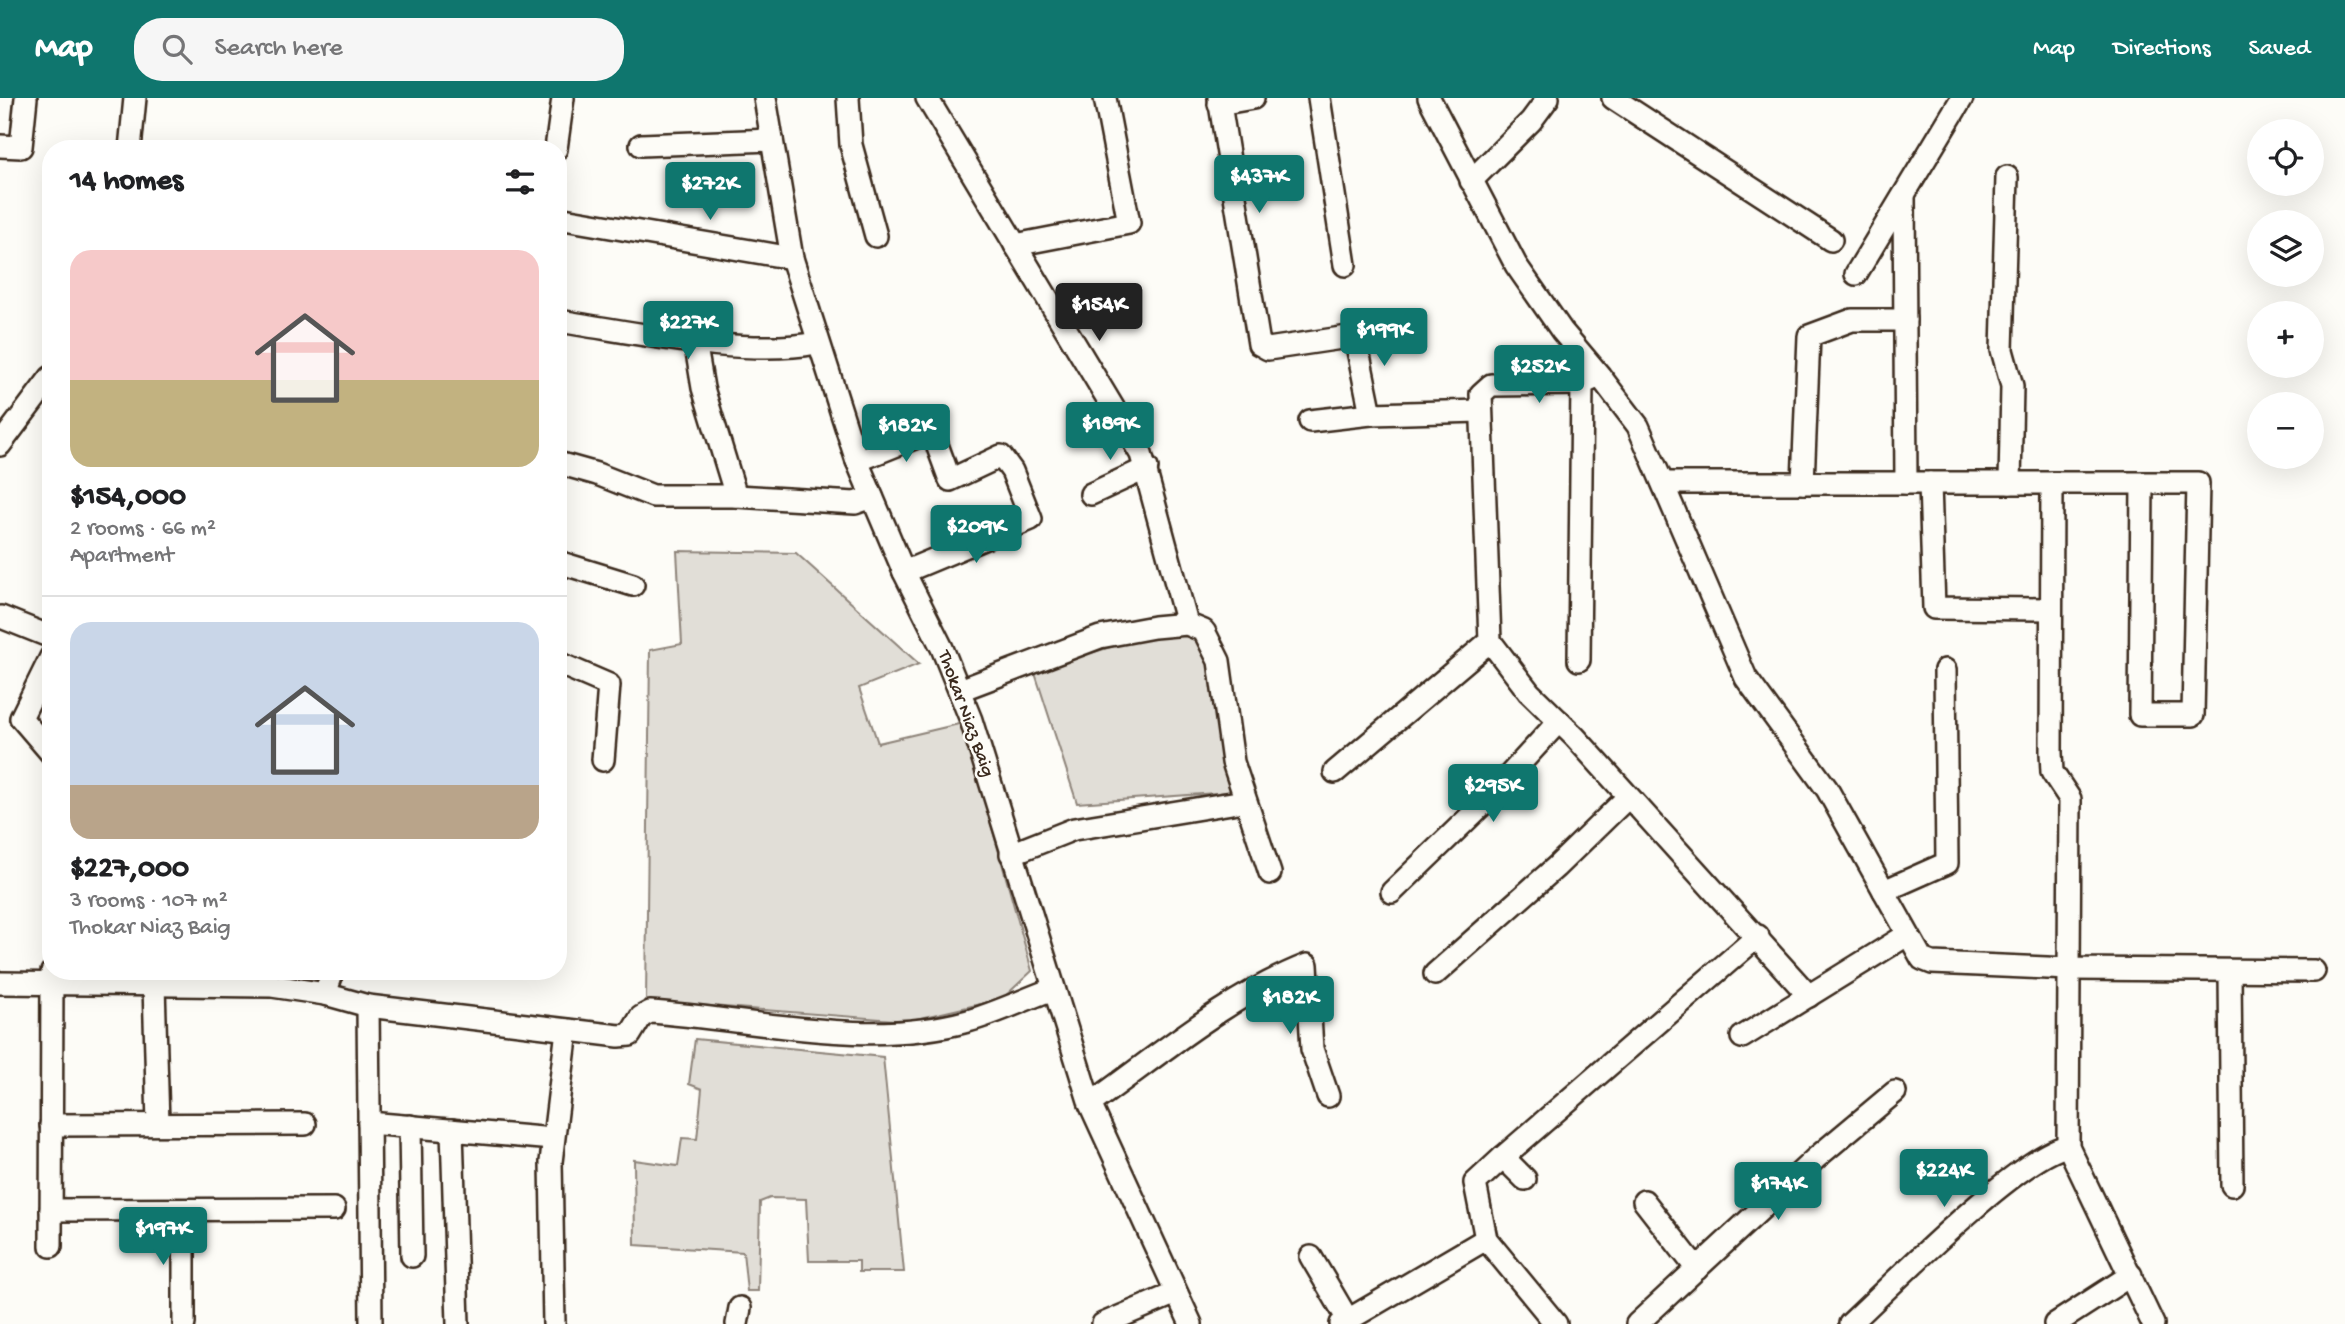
<!DOCTYPE html>
<html lang="en">
<head>
<meta charset="utf-8">
<style>
	:root { --surface:#fff; --page:#f6f6f6; --text:#202124; --muted:#757577; --line:#e0e0e0; --accent:#0f766e }
	body { margin:0; font-family:"Gochi Hand",sans-serif; background:var(--page); color:var(--text); height:100vh; display:flex; flex-direction:column; font-size:26px; white-space:nowrap }
	* { box-sizing:border-box; margin:0 }
	p { font-size:23px; color:var(--muted) }
	.icon { flex:none; width:38px; height:38px; fill:none; stroke:currentColor; stroke-width:2; stroke-linecap:round; stroke-linejoin:round }
	.map { position:relative; flex:1; overflow:hidden }
	.sheet { position:absolute; left:42px; top:42px; width:525px; height:840px; display:flex; flex-direction:column; background:var(--surface); border-radius:28px; box-shadow:0 7px 28px #0002 }
	.sheet>* { flex:none }
	.fabs { position:absolute; left:2247px; top:21px; display:grid; gap:14px }
	.fabs a { display:grid; place-items:center; width:77px; height:77px; border-radius:50%; background:var(--surface); box-shadow:0 7px 28px #0002; font-size:35px }
	.price { position:absolute; translate:-50% -60px; padding:0 16px; border-radius:7px; background:var(--accent); color:#fff; font-size:23px; line-height:46px; filter:drop-shadow(0 2px 4px #0008) }
	.price::after { content:''; position:absolute; left:50%; top:42px; width:21px; height:16px; margin-left:-10px; background:inherit; clip-path:polygon(0 0,100% 0,50% 100%) }
	.price.current { background:#222; color:#fff }
	ul { padding:0; list-style:none }
	li { display:grid; align-content:center; gap:14px; height:371px; padding:0 28px }
	li+li { border-top:2px solid var(--line) }
	li span { display:grid; place-items:center; height:217px; border-radius:21px; color:#555 }
	li>.icon { margin-inline-start:auto }
	span .icon { width:126px; height:126px; fill:#fffc; stroke-width:1 }
	li b { font-size:30px }
	h2 { display:flex; justify-content:space-between; align-items:center; height:84px; padding:0 28px; font-size:30px }
	header { display:flex; align-items:center; gap:42px; box-sizing:border-box; height:98px; padding:0 35px; background:var(--accent); color:#fff }
	header strong { font-size:33px }
	nav { display:flex; gap:38px; margin-inline-start:auto; font-size:24px }
	.search { width:490px; height:63px; background:var(--page); display:flex; align-items:center; gap:18px; box-sizing:border-box; padding:0 24px; border-radius:28px; color:var(--muted); font-size:26px }
	.map>svg:first-child { display:block }
	.green { fill:#e1ded7; stroke:#8e847a; stroke-width:2 }
	.lines { fill:none; stroke-linecap:round; stroke-linejoin:round }
	.street-casing { stroke:#3b2a1e; stroke-width:26 }
	.street { stroke:#fdfcf7; stroke-width:21 }
	.labels { text-anchor:middle; dominant-baseline:central; stroke-width:5; stroke-linejoin:round; paint-order:stroke }
	.street-label { font-size:19px; fill:#3b2a1e; stroke:#fdfcf7 }
</style>
</head>
<body>
<header>
<strong>Map</strong>
<div class="search"><svg class="icon" aria-label="search" viewBox="0 0 24 24"><circle cx="10" cy="10" r="6"/><path d="M15 15l6 6"/></svg>Search here</div>
<nav><a>Map</a><a>Directions</a><a>Saved</a></nav>
</header>
<div class="map">
<svg width="2345" height="1226" viewBox="0 0 2345 1226">
	<rect width="100%" height="100%" fill="#fdfcf7"/>
	<filter id="ink" filterUnits="userSpaceOnUse"><feTurbulence type="fractalNoise" baseFrequency=".0143" numOctaves="2"/><feDisplacementMap in="SourceGraphic" scale="14" xChannelSelector="R" yChannelSelector="G"/><feConvolveMatrix kernelMatrix="1 2 1 2 8 2 1 2 1" color-interpolation-filters="sRGB"/></filter>
	<g filter="url(#ink)">
		<!-- green -->
		<g class="green">
			<polygon points="677,453 796,455 919,566 859,590 878,645 963,625 1032,873 1002,901 907,923 646,903 650,552 682,546"/>
			<polygon points="1154,536 1183,536 1203,540 1217,565 1230,694 1077,705 1034,572"/>
			<polygon points="695,941 883,959 904,1174 859,1174 859,1163 809,1163 806,1101 770,1100 760,1104 758,1193 747,1193 743,1154 635,1147 634,1062 678,1068 682,1040 697,1041 702,991 689,986"/>
		</g>
		<g class="lines">
			<!-- street casing -->
			<g class="street-casing">
				<g id="street">
					<polyline points="765,0 792,160 857,363 904,474 942,550 971,622 1090,1006 1191,1226"/>
					<polyline points="848,0 851,47 876,138"/>
					<polyline points="927,0 1141,356 1187,526"/>
					<polyline points="1219,0 1259,246 1268,251 1355,238 1371,316"/>
					<polyline points="1319,0 1345,167"/>
					<polyline points="1429,0 1516,167 1562,233 1600,278 1638,328 1746,580 1827,691 1922,861 1932,865 2070,871 2314,873"/>
					<polyline points="1613,0 1831,142"/>
					<polyline points="1219,6 1253,0"/>
					<polyline points="641,47 772,42"/>
					<polyline points="0,48 21,49 26,0"/>
					<polyline points="130,51 135,0"/>
					<polyline points="556,51 563,0"/>
					<polyline points="2007,79 2002,252 2012,288 2010,385"/>
					<polyline points="1471,83 1531,23 1548,0"/>
					<polyline points="1904,97 1906,385"/>
					<polyline points="558,120 792,160"/>
					<polyline points="1015,147 1129,125 1105,0"/>
					<polyline points="1856,176 1962,0"/>
					<path d="M 558,223 C 633,234 744,259 816,245"/>
					<polyline points="1582,286 1491,287 1481,296 1490,543 1529,594 1575,639 1809,898"/>
					<polyline points="1310,323 1371,316 1481,313"/>
					<polyline points="0,347 51,279"/>
					<polyline points="857,363 932,333 950,382 1001,358 1012,373 1031,421 904,474"/>
					<polyline points="558,365 597,376 653,398 736,398 703,290 695,243"/>
					<polyline points="1663,385 2198,385 2193,617 2140,617 2142,385"/>
					<polyline points="1803,385 1809,238 1852,222 1905,222"/>
					<polyline points="1930,385 1934,510 2051,511"/>
					<polyline points="2052,385 2051,655 2052,674 2070,701 2068,1048 2153,1226"/>
					<polyline points="1091,396 1147,370"/>
					<polyline points="736,398 855,405 872,399"/>
					<polyline points="558,464 633,487"/>
					<polyline points="1,519 51,539"/>
					<polyline points="51,559 21,620 51,655"/>
					<polyline points="1579,562 1582,286 1595,280"/>
					<polyline points="558,565 609,587 603,662"/>
					<polyline points="960,592 1100,539 1154,529 1187,526 1204,533 1219,563 1233,664 1270,775"/>
					<polyline points="1335,674 1490,543"/>
					<polyline points="1011,756 1074,731 1244,703"/>
					<polyline points="1884,793 1947,765 1945,572"/>
					<polyline points="1392,794 1483,706 1559,623"/>
					<polyline points="2230,873 2232,1087"/>
					<polyline points="1435,876 1556,769 1628,699"/>
					<path d="M 0,885 L 272,888 L 325,896 L 368,908 L 619,938 L 630,937 L 641,919 L 650,914 C 753,921 867,951 968,923 C 997,915 1025,901 1053,891"/>
					<polyline points="154,887 158,1026"/>
					<polyline points="325,896 333,873"/>
					<polyline points="368,908 371,1226"/>
					<polyline points="1742,939 1907,837"/>
					<path d="M 1090,1006 C 1158,958 1228,898 1307,867 L 1312,951 L 1328,998"/>
					<polyline points="369,1025 553,1041"/>
					<polyline points="51,1027 305,1026"/>
					<polyline points="410,1028 412,1158"/>
					<polyline points="452,1032 458,1226"/>
					<polyline points="1503,1059 1758,838"/>
					<polyline points="1525,1081 1503,1059 1475,1085 1486,1141 1556,1226"/>
					<polyline points="1644,1103 1697,1171"/>
					<polyline points="51,1112 334,1111"/>
					<polyline points="184,1112 184,1226"/>
					<polyline points="51,1148 52,874"/>
					<polyline points="1311,1159 1348,1222"/>
					<polyline points="554,1226 551,1064 567,932"/>
					<polyline points="737,1226 740,1210"/>
					<polyline points="1103,1226 1176,1195"/>
					<polyline points="1341,1226 1486,1141"/>
					<polyline points="1637,1226 1816,1060 1895,994"/>
					<path d="M 1850,1226 C 1893,1186 2018,1058 2068,1048"/>
					<polyline points="2055,1226 2131,1177"/>
				</g>
			</g>
			<!-- street -->
			<use href="#street" class="street"/>
		</g>
	</g>
	<g class="labels">
		<!-- street labels -->
		<g class="street-label">
			<text transform="translate(965 616) rotate(70)">Thokar Niaz Baig</text>
		</g>
	</g>
</svg>
<div class="fabs">
<a><svg class="icon" aria-label="locate" viewBox="0 0 24 24"><circle cx="12" cy="12" r="6"/><path d="M12 2v4M12 18v4M2 12h4M18 12h4"/></svg></a>
<a><svg class="icon" aria-label="layers" viewBox="0 0 24 24"><path d="M12 4l9 5-9 5-9-5zM3 14l9 5 9-5"/></svg></a>
<a>+</a>
<a>−</a>
</div>
<b class="price" style="left:1259px;top:117px">$437K</b>
<b class="price" style="left:710px;top:124px">$272K</b>
<b class="price current" style="left:1099px;top:245px">$154K</b>
<b class="price" style="left:688px;top:263px">$227K</b>
<b class="price" style="left:1384px;top:270px">$199K</b>
<b class="price" style="left:1539px;top:307px">$252K</b>
<b class="price" style="left:1110px;top:364px">$189K</b>
<b class="price" style="left:906px;top:366px">$182K</b>
<b class="price" style="left:976px;top:467px">$209K</b>
<b class="price" style="left:1493px;top:726px">$295K</b>
<b class="price" style="left:1290px;top:938px">$182K</b>
<b class="price" style="left:1944px;top:1111px">$224K</b>
<b class="price" style="left:1778px;top:1124px">$174K</b>
<b class="price" style="left:163px;top:1169px">$197K</b>
<section class="sheet">
<h2>14 homes<svg class="icon" aria-label="filters" viewBox="0 0 24 24"><path d="M4 7h16M4 17h16"/><circle cx="9" cy="7" r="2"/><circle cx="15" cy="17" r="2"/></svg></h2>
<ul>
<li><span style="background:linear-gradient(#f6c9c9 60%,#c2b280 0)"><svg class="icon" aria-label="home" viewBox="0 0 24 24"><path d="M3 11l9-7 9 7M6 9v11h12V9"/></svg></span><div><b>$154,000</b><p>2 rooms · 66 m²</p><p>Apartment</p></div></li>
<li><span style="background:linear-gradient(#c9d6e8 75%,#b9a48a 0)"><svg class="icon" aria-label="home" viewBox="0 0 24 24"><path d="M3 11l9-7 9 7M6 9v11h12V9"/></svg></span><div><b>$227,000</b><p>3 rooms · 107 m²</p><p>Thokar Niaz Baig</p></div></li>
</ul>
</section>
</div>
</body>
</html>
